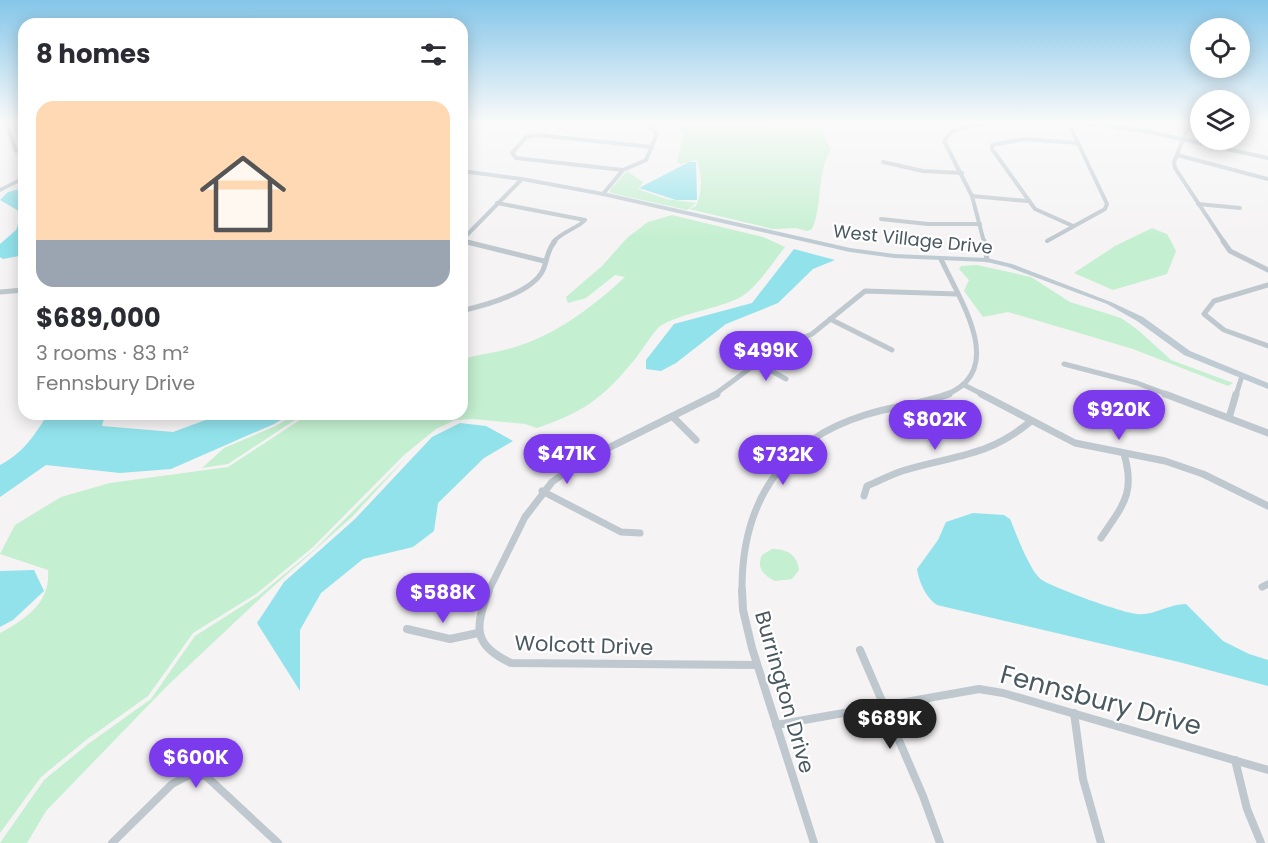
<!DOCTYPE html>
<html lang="en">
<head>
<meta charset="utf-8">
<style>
	:root { --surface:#fff; --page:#f7f7f7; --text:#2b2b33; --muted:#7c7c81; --accent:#7c3aed }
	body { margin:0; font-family:Poppins,sans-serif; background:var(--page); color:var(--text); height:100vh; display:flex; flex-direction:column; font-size:22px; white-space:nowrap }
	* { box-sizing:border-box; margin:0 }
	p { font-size:20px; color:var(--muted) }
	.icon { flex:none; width:33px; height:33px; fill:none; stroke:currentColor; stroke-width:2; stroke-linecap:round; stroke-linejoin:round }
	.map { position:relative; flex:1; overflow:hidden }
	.drawer { position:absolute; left:18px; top:18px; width:450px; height:402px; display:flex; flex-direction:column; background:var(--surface); border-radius:18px; box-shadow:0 3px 15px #0003 }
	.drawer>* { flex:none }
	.buttons { position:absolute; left:1190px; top:18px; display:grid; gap:12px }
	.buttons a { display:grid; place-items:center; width:60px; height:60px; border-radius:50%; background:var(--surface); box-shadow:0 3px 15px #0003; font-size:30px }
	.price { position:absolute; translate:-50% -51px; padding:0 14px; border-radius:21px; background:var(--accent); color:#fff; font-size:20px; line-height:39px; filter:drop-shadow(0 2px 3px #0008) }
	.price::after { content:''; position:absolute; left:50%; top:36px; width:18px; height:14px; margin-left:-9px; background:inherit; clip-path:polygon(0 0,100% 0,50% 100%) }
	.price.on { background:#222; color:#fff }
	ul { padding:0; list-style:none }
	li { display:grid; align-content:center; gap:12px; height:318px; padding:0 18px }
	li span { display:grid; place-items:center; height:186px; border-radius:18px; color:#555 }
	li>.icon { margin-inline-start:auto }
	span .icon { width:108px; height:108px; fill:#fffc; stroke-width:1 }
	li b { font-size:26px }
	h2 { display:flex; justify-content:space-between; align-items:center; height:72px; padding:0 18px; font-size:26px }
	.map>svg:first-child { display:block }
	.green { fill:#c4efd0 }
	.water { fill:#92e2eb }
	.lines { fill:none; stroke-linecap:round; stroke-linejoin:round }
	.street-far3 { stroke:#bec8ce; stroke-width:4 }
	.street-far2 { stroke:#bec8ce; stroke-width:5 }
	.street-far1 { stroke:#bec8ce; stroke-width:7 }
	.street { stroke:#bec8ce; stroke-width:8 }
	.secondary { fill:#bfcbd3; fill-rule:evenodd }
	.labels { text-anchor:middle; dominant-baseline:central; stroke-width:4.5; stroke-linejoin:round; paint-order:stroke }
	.far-street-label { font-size:18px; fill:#4a5860; stroke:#fff }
	.street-label { font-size:21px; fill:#4a5860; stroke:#fff }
	.near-street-label { font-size:26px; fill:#4a5860; stroke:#fff }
</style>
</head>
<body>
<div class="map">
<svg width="1268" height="843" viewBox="0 0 1268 843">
	<rect width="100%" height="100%" fill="#f5f3f3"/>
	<!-- green -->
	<g class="green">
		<path d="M 673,122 L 829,122 L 823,133 L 831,150 C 816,173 823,205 812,229 L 807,231 L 796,228 L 773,229 L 689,209 L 696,206 C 702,193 703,173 696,160 L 681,164 L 677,162 L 684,133 Z"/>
		<polygon points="627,171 643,182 638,189 666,199 696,203 687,210 611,193 610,190"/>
		<path d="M 672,215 L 763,237 L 785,247 C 772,263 758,287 739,298 C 720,308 670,316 658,328 C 648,339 640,354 630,365 C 600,401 580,413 537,428 L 525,424 L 473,419 L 455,420 L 436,429 L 404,455 L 313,547 L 256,594 L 193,633 L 148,696 L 86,740 L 41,777 L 0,833 L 0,633 C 26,619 51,602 48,570 L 0,554 L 15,525 L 61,497 L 110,483 L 228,467 L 309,414 L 462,414 L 462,359 C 481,354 502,352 521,345 C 560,332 596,304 625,277 L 615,275 L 586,298 L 568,303 L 566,297 L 602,266 L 628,237 L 648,222 Z"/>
		<polygon points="1152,228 1167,234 1176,251 1167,274 1113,290 1074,273 1115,246"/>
		<polygon points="977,265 1031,277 1070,302 1121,318 1138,330 1171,360 1233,383 1228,386 1133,349 1008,312 983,317 964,291 969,280 959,269 961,266"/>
		<polygon points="295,414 304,414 228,464 202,468 224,448 276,426"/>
		<polygon points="406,458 352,517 267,592 167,686 46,811 27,843 0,843 44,780 88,744 151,699 195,636 258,596 315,549"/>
		<path d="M 772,549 C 786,549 797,554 799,570 L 792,579 L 775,581 C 764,576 756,568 762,555 Z"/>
	</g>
	<!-- water -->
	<g class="water">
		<polygon points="689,162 696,162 697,200 676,200 639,188"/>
		<polygon points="24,188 24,255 3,259 0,257 0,244 16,230 22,213 0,200 8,192"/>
		<polygon points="794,249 835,260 813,269 778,303 726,324 676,363 661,371 646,369 646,360 674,324 752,303"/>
		<path d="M 48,414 L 105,414 L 102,426 L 173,432 L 222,414 L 291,414 L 274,424 L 171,469 L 120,473 L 46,465 L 0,497 L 0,465 C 23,453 34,436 48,414 Z"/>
		<polygon points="460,423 486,426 513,441 484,458 438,503 434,531 413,547 363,559 321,593 300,630 300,691 257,623 284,582 355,519 432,437"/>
		<path d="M 973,513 L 1004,515 L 1010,519 C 1016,533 1030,572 1042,580 C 1054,588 1123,613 1137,614 C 1153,616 1169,604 1186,604 L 1223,641 L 1249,654 L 1268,660 L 1268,686 L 1179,662 L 937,605 C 926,598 919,582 917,569 L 938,540 L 946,522 Z"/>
		<polygon points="34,570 44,591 13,620 0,627 0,571"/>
	</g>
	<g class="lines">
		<!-- street-far3 -->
		<g class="street-far3">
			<polyline points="2,122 8,128 16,151"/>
			<polyline points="1080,122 1150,132 1268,158"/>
			<polyline points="1190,122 1174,162 1175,168 1224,242"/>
			<polyline points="1177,155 1268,179"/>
			<polyline points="883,162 923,171 962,173"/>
			<polyline points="623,170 516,158 512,153 526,137 537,135 652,147"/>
			<polyline points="603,194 623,170 646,160 657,134 646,122"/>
			<polyline points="972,196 1027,201"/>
			<path d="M 497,203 L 585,220 C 578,228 563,231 553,242"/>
			<polyline points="1198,204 1240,208"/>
			<polyline points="881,219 928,224 980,224"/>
			<polyline points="1073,226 1035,209 992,149 992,145 1024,139 1078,143"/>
			<polyline points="462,240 522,179"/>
			<polyline points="462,240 464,242"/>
			<polyline points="1047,241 1105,209 1107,204 1068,122"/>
			<polyline points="984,242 972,196 944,141 952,131 985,122"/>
		</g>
		<!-- street-far2 -->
		<g class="street-far2">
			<polyline points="463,241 544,261"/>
			<polyline points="984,241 987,260"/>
			<polyline points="1223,241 1230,251 1268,270"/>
			<path d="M 941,259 C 959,299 1009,371 945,395"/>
			<polyline points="1268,285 1214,301 1204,314 1224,330 1268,346"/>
			<polyline points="0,292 24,290"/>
			<path d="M 465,310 C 486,305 533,292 543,270 C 548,259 546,252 555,241"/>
			<polyline points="830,319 892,350"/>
			<polyline points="757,363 786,379"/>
			<polyline points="1064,364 1137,383 1169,395"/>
			<polyline points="964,385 984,395"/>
			<polyline points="714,395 776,349 812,334 865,291 957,294"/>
			<polyline points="1236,395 1242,376"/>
		</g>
		<!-- street-far1 -->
		<g class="street-far1">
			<polyline points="981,394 1075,443 1165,461 1203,474 1268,506"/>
			<polyline points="1165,394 1268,433"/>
			<polyline points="673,417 696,440"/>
			<polyline points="1229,418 1236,394"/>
			<polyline points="542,491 621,532 640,533"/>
			<path d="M 864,496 L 867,486 C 879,481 890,475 902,471 C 953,455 987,458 1031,421"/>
			<path d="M 1101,538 C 1122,506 1136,494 1124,454"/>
			<polyline points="1262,587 1268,584"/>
			<polyline points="488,592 525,517 552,482 580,462 717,394"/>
			<path d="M 742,592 C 741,505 780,441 865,415 C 893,406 922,404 949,394"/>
		</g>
		<!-- street -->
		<g class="street">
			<path d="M 489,590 C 475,627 472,645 511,663 L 757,665"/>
			<polyline points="742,590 743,610 752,648 814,843"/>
			<polyline points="407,629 450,639 478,633"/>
			<polyline points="860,650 923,796 940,843"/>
			<polyline points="1074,713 1083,779 1101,843"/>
			<polyline points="776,725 979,689 1003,693 1268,770"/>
			<polyline points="1235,760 1247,809 1261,843"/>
			<polyline points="112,843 172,784 189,775 206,776 278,843"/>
		</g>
		<!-- secondary -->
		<g class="secondary">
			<polygon points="462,169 522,177 603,192 850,248 894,254 987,258 1012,264 1111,302 1143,317 1190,351 1268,383 1268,389 1184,355 1137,321 1107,304 1008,267 987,262 894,258 850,252 603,196 522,181 462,173"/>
			<polygon points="24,176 24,180 0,192 0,188"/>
		</g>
	</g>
	<!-- sky -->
	<linearGradient id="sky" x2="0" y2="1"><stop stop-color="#85c6e9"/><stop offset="0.51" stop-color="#fafafa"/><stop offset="1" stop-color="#fafafa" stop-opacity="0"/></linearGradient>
	<rect width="1268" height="240" fill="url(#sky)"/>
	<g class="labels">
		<!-- far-street labels -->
		<g class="far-street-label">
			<text transform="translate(913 239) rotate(6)">West Village Drive</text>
		</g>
		<!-- street labels -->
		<g class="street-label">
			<text transform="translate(584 645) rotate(2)">Wolcott Drive</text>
			<text transform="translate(785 692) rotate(74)">Burrington Drive</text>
		</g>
		<!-- near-street labels -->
		<g class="near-street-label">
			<text transform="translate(1101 700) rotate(15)">Fennsbury Drive</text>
		</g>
	</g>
</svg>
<div class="buttons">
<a><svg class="icon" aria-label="locate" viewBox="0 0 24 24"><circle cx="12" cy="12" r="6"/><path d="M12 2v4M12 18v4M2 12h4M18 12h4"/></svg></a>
<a><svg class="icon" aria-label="layers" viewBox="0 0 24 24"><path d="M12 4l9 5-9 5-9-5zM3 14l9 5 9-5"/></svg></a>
</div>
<b class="price" style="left:766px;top:382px">$499K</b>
<b class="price" style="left:1119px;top:441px">$920K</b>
<b class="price" style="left:935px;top:451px">$802K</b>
<b class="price" style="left:567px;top:485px">$471K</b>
<b class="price" style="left:783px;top:486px">$732K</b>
<b class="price" style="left:443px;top:624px">$588K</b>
<b class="price on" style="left:890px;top:750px">$689K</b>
<b class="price" style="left:196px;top:789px">$600K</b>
<section class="drawer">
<h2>8 homes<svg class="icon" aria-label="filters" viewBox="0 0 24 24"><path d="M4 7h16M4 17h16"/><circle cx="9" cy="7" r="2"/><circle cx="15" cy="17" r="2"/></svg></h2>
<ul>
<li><span style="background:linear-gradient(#ffd9b3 75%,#9aa5b1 0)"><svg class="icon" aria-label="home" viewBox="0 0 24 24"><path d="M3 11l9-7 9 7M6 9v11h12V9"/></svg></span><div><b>$689,000</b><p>3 rooms · 83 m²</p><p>Fennsbury Drive</p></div></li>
</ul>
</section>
</div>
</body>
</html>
